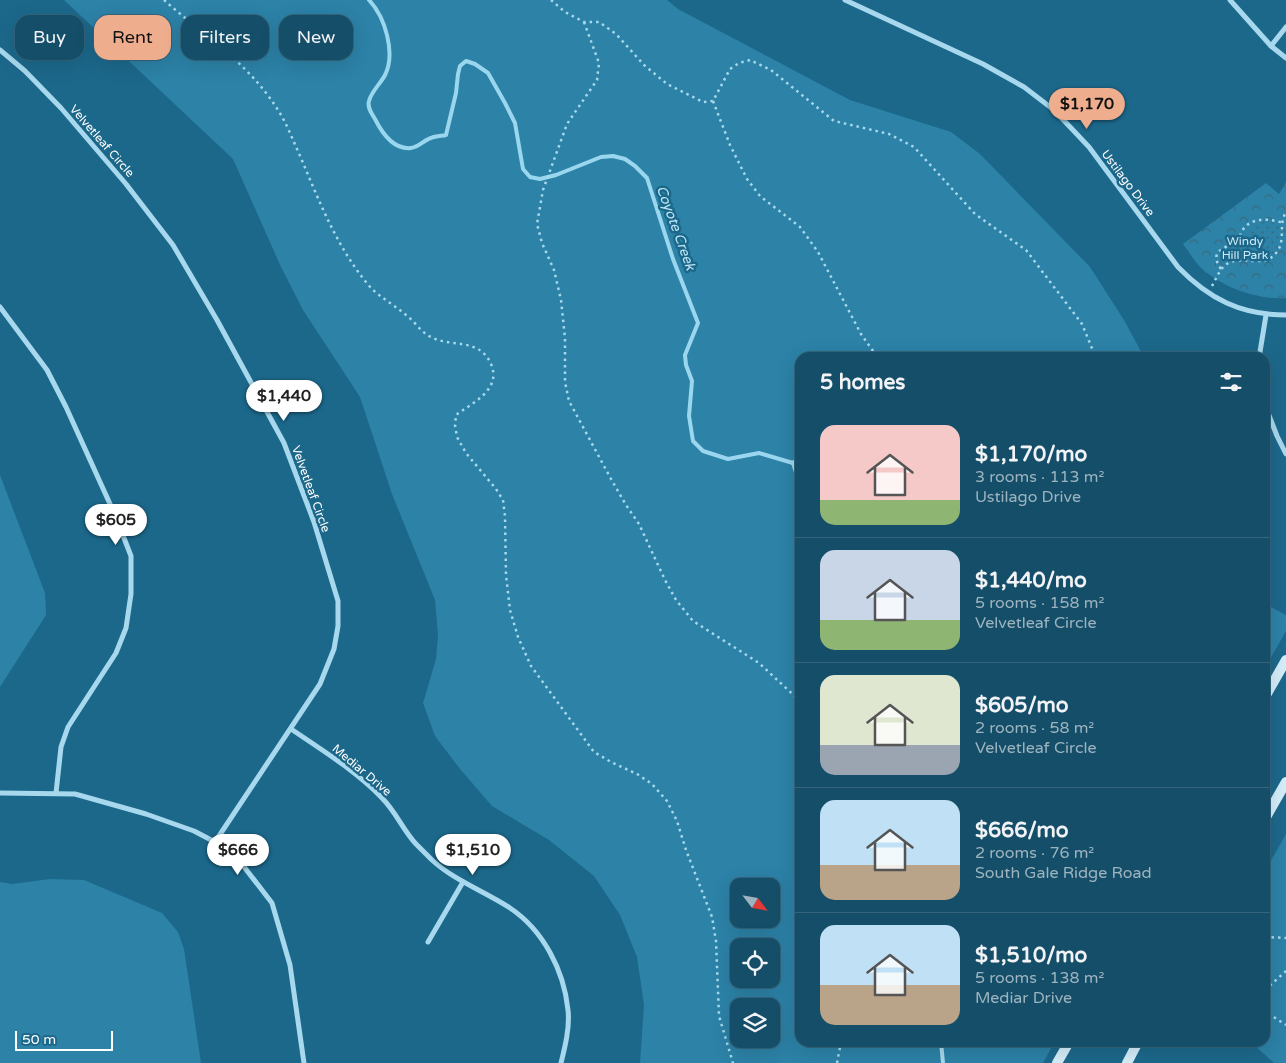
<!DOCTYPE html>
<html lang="en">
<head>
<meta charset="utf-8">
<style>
	:root { --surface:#154e68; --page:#1e556e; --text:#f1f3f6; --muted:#9db4c0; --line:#34657c; --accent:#eead8d }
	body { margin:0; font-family:"Varela Round",sans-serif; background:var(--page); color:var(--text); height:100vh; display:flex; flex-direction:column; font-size:19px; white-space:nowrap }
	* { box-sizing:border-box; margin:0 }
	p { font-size:16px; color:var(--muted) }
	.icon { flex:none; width:28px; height:28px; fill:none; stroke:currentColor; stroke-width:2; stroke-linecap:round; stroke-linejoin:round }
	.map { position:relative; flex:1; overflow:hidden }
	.side { position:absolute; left:795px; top:352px; width:475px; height:695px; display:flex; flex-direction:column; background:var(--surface); border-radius:15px; box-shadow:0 5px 20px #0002,0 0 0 1px var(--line) }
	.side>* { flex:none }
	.hud { position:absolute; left:15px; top:15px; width:475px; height:45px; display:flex; gap:10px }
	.needle { width:32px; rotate:121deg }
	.tools { position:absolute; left:730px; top:878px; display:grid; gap:10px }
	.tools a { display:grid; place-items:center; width:50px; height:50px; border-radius:10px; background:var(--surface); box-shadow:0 5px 20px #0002,0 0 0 1px var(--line); font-size:25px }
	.scale { position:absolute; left:15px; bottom:12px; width:98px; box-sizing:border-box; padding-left:5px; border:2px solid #fff; border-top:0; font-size:14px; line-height:18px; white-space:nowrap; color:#fff; -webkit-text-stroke:4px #1c688b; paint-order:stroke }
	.price { position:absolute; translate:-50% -42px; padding:0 11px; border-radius:18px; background:#fff; color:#222; font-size:16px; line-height:32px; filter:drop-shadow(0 1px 2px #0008) }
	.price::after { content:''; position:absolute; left:50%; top:30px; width:15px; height:11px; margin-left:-8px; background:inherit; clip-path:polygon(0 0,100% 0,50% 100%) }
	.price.current { background:var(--accent); color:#111 }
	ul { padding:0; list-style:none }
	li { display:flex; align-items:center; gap:15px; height:125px; padding:0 25px }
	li+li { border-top:1px solid var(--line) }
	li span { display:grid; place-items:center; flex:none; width:140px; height:100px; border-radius:15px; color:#555 }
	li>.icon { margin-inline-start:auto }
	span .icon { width:60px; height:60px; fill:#fffc; stroke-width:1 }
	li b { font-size:21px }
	h2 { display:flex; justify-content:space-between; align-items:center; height:60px; padding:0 25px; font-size:21px }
	.tag { padding:0 18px; border-radius:15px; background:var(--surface); box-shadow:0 5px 20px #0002,0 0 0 1px var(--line); font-size:18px; line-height:45px }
	.tag.current { background:var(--accent); color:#111 }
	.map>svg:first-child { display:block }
	.grass { fill:#2c82a7; fill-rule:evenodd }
	.park { fill:url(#park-crowns) }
	.garden { fill:url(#garden-dots) }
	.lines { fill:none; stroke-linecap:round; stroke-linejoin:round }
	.stream { stroke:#9ad7ef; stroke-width:4 }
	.path { stroke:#a7d8ed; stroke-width:2.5; stroke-dasharray:2.5 4; stroke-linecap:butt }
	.service { stroke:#a7d8ed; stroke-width:4 }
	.minor { stroke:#a7d8ed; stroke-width:5 }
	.secondary { stroke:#d3edf9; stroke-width:10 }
	.labels { text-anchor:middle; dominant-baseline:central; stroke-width:5; stroke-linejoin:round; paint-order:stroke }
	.street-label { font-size:12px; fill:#fff; stroke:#1c688b }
	.park-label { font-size:12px; fill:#ccecf9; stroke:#1c688b }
	.water-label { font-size:14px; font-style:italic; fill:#bbe4f5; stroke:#1c688b }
</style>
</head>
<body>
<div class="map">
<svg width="1286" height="1063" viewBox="0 0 1286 1063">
	<defs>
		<pattern id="park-crowns" width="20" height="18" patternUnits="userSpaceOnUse" patternTransform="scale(1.25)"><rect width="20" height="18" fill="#2c82a7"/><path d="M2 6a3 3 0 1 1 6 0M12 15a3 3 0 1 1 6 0" fill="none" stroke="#3a6a7e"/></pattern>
		<pattern id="garden-dots" width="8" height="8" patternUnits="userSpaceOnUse" patternTransform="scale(1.25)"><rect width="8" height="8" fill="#2c82a7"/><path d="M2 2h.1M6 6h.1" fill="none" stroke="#3a6a7e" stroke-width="1.8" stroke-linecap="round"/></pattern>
	</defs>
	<rect width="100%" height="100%" fill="#1c688b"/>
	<!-- grass -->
	<g class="grass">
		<path d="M 64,0 L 667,0 L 678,9 L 850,100 L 951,132 L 980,154 L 1090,267 L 1124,320 L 1144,357 L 800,358 L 800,1042 L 1054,1043 L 1043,1063 L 640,1063 L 644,1005 L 637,957 L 620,915 L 594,876 L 549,840 L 492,806 L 460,769 L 435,736 L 423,703 L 436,659 L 438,635 L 435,600 L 392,494 L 360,397 L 303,310 L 281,267 L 233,159 ZM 739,886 L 771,886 L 771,919 L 739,919 ZM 739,946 L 771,946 L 771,979 L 739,979 ZM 739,1006 L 771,1006 L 771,1039 L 739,1039 Z"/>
		<polygon points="0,475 45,593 46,615 0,687"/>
		<polygon points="1265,599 1269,606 1286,615 1286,631 1265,668"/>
		<polygon points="1286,834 1286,1063 1274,1063 1252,1043 1265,1042 1265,871"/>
		<polygon points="50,879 84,880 162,913 178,932 184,949 201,1063 0,1063 0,882 12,884"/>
	</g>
	<!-- park -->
	<path class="park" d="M 1286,182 L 1286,298 C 1258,300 1224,288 1202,269 C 1195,262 1189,252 1183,244 L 1266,183 L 1279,194 Z"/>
	<!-- garden -->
	<path class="garden" d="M 1266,221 L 1278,224 C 1282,234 1284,241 1277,250 C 1265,266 1254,257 1239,258 C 1235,258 1231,260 1227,261 L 1220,254 L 1241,238 L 1251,226 Z"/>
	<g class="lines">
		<!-- stream -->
		<g class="stream">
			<path d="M 369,0 C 385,17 396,53 385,75 C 381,83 371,92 369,101 C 367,108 372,114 375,119 C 382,133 393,150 411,148 C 419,147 424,140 431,138 C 436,136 442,136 446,135 L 456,93 L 458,74 L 460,66 L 466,61 L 475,64 L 488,73 L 505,103 L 515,123 L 523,169 L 530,177 L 540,179 L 556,175 L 601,157 L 613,156 L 625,159 L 635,166 L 647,178 L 673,259 L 698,323 L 685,355 L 686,365 L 692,381 L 689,416 L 693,441 L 703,451 L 728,459 L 759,453 L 793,463"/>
			<polyline points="793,463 800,485"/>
			<polyline points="793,463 800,458"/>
		</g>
		<!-- path -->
		<g class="path">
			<path d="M 164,0 C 202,34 248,63 276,107 C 287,123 293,141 301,158 C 320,203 338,250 371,288 C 381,298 396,306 407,316 C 414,321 419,329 426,334 C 448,350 478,335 491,364 C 502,390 472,403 456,415 L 455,425 L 457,437 L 466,453 L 496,489 L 503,500 L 505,516 L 506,575 L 510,610 L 518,637 L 531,666 L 594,752 L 611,762 L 637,774 L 652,784 L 667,801 L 677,821 L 686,850 L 712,917 L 716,941 L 719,1016 L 733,1063"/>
			<polyline points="551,0 565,12 584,22 599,22 616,34 644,65 667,84 703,102 713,101 730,69 739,63 750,60 771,70 834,121 889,134 914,147 975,214 1026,250 1082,324 1096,358"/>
			<polyline points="584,22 599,63 597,80 567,124 543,190 537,224 542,243 554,270 561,300 565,338 565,382 569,401 611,479 626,505 639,524 665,580 676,600 693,621 759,663 800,701"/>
			<polyline points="713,101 730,145 747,179 760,196 800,227 818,252 861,334 878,358"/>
			<path d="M 1221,269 C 1208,250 1225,250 1236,240 C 1241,236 1241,231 1245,227 C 1254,217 1272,219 1283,223"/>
			<path d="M 1212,286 C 1216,279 1219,271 1224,266 C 1240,252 1263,271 1277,252 C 1286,239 1278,225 1286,212"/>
			<polyline points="1265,937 1286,938"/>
			<polyline points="1265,990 1286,971"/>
			<polyline points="1265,1008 1269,1014 1286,1025"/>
			<polyline points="837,1063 841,1042"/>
		</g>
		<!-- service -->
		<polyline class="service" points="941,1042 943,1063"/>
		<!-- minor -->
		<g class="minor">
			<path d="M 845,0 L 983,64 L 1024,87 L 1054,110 L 1089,147 L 1178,267 C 1209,299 1241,315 1286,315"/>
			<polyline points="1230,0 1271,46 1286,58"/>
			<polyline points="1271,46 1286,27"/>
			<polyline points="0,50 25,71 61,108 126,184 173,245 217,320 284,443 314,522 338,601 338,626 334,649 320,684 215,842"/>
			<polyline points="0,307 47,370 66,407 115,515 131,556 131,594 126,628 116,653 68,727 61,747 56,793"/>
			<polyline points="1259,358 1266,315"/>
			<polyline points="1265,405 1277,436 1286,454"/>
			<path d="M 291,729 C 322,750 356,771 382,798 C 396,812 403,830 416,844 C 421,849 427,855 432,860 C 455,881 484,891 510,908 C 543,930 564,970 568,1010 C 570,1027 565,1047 561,1063"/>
			<polyline points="0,793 75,794 146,814 194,831 215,842 238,859 272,903 290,965 304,1063"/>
			<polyline points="428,942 463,882"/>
		</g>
		<!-- secondary -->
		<g class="secondary">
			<polyline points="1265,697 1286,660"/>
			<polyline points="1265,819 1286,782"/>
			<polyline points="1057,1063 1069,1042"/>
			<polyline points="1127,1063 1138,1042"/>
		</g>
	</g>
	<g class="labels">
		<!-- street labels -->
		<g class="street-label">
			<text transform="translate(102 141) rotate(49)">Velvetleaf Circle</text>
			<text transform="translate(1128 183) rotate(53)">Ustilago Drive</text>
			<text transform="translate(311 489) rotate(70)">Velvetleaf Circle</text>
			<text transform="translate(362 770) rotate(40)">Mediar Drive</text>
		</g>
		<!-- park labels -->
		<g class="park-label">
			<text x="1245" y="241">Windy<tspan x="1245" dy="14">Hill Park</tspan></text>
		</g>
		<!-- water labels -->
		<g class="water-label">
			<text transform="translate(676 228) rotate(70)">Coyote Creek</text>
		</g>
	</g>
</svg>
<div class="tools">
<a><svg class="needle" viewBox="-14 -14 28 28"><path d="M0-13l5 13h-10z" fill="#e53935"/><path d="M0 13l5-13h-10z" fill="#9db4c0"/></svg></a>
<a><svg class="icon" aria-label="locate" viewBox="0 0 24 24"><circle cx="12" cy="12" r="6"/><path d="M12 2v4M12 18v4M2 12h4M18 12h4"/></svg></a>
<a><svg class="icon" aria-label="layers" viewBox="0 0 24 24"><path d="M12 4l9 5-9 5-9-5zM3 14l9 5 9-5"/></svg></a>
</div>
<div class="scale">50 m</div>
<b class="price current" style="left:1087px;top:130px">$1,170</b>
<b class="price" style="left:284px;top:422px">$1,440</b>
<b class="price" style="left:116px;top:546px">$605</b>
<b class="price" style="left:238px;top:876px">$666</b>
<b class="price" style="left:473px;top:876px">$1,510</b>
<div class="hud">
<a class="tag">Buy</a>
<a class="tag current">Rent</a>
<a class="tag">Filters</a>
<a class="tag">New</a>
</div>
<section class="side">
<h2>5 homes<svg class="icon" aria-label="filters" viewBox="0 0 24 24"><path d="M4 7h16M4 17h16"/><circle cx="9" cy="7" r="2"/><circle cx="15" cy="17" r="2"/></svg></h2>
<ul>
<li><span style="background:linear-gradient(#f6c9c9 75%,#8fb573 0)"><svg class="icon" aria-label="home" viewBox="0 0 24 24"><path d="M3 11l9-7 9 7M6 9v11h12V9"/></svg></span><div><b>$1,170/mo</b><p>3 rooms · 113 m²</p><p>Ustilago Drive</p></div></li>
<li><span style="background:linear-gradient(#c9d6e8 70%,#8fb573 0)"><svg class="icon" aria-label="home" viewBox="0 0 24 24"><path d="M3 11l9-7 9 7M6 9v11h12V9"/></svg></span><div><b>$1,440/mo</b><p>5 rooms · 158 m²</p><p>Velvetleaf Circle</p></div></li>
<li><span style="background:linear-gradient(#dfe7d0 70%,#9aa5b1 0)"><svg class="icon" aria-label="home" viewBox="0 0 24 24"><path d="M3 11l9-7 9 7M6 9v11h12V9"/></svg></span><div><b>$605/mo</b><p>2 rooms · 58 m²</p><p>Velvetleaf Circle</p></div></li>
<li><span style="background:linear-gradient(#bfe0f5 65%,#b9a48a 0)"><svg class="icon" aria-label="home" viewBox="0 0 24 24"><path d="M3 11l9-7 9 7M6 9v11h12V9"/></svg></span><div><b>$666/mo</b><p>2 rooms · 76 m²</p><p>South Gale Ridge Road</p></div></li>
<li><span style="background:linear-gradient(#bfe0f5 60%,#b9a48a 0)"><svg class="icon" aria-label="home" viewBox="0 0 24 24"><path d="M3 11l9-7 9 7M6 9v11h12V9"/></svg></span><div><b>$1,510/mo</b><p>5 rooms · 138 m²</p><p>Mediar Drive</p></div></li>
</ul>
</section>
</div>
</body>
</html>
